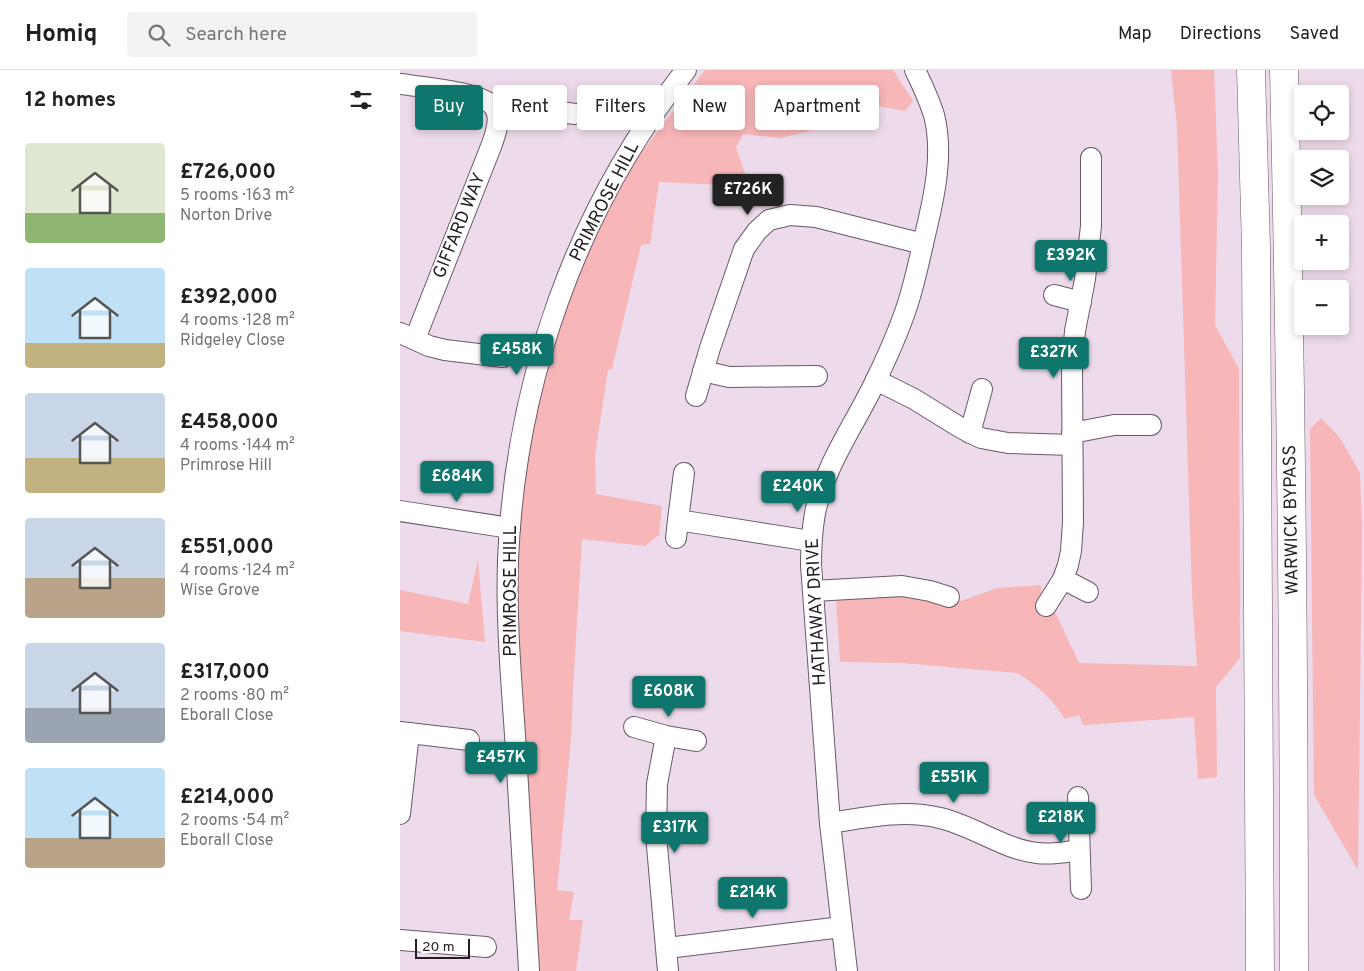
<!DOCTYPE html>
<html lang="en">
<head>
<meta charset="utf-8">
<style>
	:root { --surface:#fff; --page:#f2f2f2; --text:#202124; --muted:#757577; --line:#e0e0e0; --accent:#0f766e }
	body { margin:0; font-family:Overpass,sans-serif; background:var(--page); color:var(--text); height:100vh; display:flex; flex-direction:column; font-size:19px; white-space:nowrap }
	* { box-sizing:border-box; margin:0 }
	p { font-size:16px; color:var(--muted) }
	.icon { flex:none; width:28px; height:28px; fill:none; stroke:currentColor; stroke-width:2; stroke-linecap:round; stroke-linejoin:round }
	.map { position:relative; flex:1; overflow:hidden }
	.panel { display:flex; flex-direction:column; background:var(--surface); width:400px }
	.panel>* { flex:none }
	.top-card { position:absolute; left:15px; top:15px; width:475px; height:45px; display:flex; gap:10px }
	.buttons { position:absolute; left:894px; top:15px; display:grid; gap:10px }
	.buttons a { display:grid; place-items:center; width:55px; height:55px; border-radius:5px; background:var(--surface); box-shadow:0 2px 8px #0003; font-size:25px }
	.scale { position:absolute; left:15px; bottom:12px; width:55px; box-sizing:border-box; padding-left:5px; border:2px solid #241d23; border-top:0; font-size:14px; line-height:18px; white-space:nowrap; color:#241d23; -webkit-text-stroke:4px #fff; paint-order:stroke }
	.price { position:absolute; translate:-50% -42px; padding:0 11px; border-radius:5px; background:var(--accent); color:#fff; font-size:16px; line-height:32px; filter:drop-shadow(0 1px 2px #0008) }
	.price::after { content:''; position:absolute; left:50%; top:30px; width:15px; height:11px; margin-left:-8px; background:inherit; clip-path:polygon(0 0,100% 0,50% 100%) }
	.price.on { background:#222; color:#fff }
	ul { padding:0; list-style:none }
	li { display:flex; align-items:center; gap:15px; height:125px; padding:0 25px }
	li span { display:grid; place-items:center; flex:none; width:140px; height:100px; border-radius:5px; color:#555 }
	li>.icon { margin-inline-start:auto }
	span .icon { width:60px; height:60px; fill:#fffc; stroke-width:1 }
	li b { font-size:21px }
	h2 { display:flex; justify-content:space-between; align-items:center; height:60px; padding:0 25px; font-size:21px }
	.pill { padding:0 18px; border-radius:5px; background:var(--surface); box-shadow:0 2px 8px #0003; font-size:18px; line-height:45px }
	.pill.on { background:var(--accent); color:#fff }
	header { display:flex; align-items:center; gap:30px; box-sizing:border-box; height:70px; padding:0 25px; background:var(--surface); border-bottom:1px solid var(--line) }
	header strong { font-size:24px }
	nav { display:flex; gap:28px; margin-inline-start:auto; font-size:18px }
	.search { width:350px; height:45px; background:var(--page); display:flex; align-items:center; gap:12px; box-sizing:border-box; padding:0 18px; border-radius:5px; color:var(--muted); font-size:19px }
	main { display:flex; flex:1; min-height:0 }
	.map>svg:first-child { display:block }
	.green { fill:#f7b6b8 }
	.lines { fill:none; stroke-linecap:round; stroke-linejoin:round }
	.minor-casing { stroke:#695a67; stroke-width:22 }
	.highway-casing { stroke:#695a67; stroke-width:29 }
	.minor { stroke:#fff; stroke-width:20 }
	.highway { stroke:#fff; stroke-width:28 }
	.labels { text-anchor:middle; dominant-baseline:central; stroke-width:4; stroke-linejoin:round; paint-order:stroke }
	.street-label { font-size:18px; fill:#241d23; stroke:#fff }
</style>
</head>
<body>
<header>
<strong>Homiq</strong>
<div class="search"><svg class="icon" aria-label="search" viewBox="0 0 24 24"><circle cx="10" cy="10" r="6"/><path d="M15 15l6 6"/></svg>Search here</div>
<nav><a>Map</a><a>Directions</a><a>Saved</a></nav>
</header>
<main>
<section class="panel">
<h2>12 homes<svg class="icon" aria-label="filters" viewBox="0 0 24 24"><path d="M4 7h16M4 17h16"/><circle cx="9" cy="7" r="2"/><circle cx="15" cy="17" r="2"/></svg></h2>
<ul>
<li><span style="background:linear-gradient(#dfe7d0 70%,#8fb573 0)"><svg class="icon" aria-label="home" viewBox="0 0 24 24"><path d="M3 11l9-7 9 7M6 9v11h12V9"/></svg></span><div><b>£726,000</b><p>5 rooms · 163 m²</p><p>Norton Drive</p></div></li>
<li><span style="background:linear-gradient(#bfe0f5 75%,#c2b280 0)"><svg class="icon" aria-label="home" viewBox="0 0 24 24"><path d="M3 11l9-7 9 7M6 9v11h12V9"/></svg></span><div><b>£392,000</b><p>4 rooms · 128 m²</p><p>Ridgeley Close</p></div></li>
<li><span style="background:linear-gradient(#c9d6e8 65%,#c2b280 0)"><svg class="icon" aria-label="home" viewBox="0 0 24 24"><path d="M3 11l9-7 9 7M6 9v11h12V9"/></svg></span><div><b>£458,000</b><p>4 rooms · 144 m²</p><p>Primrose Hill</p></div></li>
<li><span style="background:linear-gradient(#c9d6e8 60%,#b9a48a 0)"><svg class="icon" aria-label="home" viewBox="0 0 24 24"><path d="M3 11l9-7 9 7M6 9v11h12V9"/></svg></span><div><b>£551,000</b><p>4 rooms · 124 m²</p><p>Wise Grove</p></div></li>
<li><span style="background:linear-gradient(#c9d6e8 65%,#9aa5b1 0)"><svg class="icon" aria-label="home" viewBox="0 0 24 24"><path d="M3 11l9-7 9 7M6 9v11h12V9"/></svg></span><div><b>£317,000</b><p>2 rooms · 80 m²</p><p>Eborall Close</p></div></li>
<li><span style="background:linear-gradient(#bfe0f5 70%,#b9a48a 0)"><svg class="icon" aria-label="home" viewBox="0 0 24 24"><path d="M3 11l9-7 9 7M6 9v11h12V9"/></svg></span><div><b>£214,000</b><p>2 rooms · 54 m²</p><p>Eborall Close</p></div></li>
</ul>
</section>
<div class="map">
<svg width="964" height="901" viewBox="0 0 964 901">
	<rect width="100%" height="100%" fill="#eddaea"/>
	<!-- green -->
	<g class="green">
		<polygon points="305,0 493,0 513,31 505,41 417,25 414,60 381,68 343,64 336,77 349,116 259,112 250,174 241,175 212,299 208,300 195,385 196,424 262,436 259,465 245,476 182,469 173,619 171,670 157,820 174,822 169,850 183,850 176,901 135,901 116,569 116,468 136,331 170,221 224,105"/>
		<path d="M 771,0 L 814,0 L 818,103 L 815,255 L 839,299 L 840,588 L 816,617 L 817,707 L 798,709 L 794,647 L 683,655 L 679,645 L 665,649 C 653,630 636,614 617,603 L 502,593 L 440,592 L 435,513 L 555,533 L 597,518 L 641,515 L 641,529 L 655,542 L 679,593 L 797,596 L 792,524 L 777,57 Z"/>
		<polygon points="921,348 940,368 960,403 962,459 958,800 914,725 910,359"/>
		<polygon points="78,490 85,572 0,561 0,520 68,534"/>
	</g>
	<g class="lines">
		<!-- minor casing -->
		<g class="minor-casing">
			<g id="minor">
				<path d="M 0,14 C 20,17 88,22 96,40 C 101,51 95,64 92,74 L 15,269"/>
				<polyline points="96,41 118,36 175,44"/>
				<polyline points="654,225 681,232"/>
				<polyline points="0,263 29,276 45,280 103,287"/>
				<polyline points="303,301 329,307 417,306"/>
				<polyline points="476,310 514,329 561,358 581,368 608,373 672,375"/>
				<polyline points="296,326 310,278 344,179 357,161 369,150 390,145 416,147 523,174"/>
				<polyline points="570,363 582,319"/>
				<polyline points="672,363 714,355 751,355"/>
				<polyline points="284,403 278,450 411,471"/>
				<polyline points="0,441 110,458"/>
				<polyline points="276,468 278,450"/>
				<polyline points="663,509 688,522"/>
				<polyline points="413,521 502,516 530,521 549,527"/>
				<polyline points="646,536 663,509 668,495 671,481 673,452 672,297 675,261 685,209 691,156 691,88"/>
				<polyline points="234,657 266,666 296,671"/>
				<polyline points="0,662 69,670"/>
				<polyline points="266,666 257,714 256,765 268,901"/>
				<polyline points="678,727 681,819"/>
				<polyline points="0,744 9,663"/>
				<path d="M 430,753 C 467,747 504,739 540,748 C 574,756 603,779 637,783 C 651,785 665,782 679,780"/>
				<polyline points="0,870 86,877"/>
				<polyline points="267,878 442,857"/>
				<path d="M 129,901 C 125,822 120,743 115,665 C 111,607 106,548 108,490 C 115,314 176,138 286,0"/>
				<path d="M 447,901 L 430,753 L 411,495 C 411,478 412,460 415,443 C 425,394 456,353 477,308 C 487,287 497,265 505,242 C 514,217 519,191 525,165 C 534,128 544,84 534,45 C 529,30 522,14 515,0"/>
			</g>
		</g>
		<!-- highway casing -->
		<g class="highway-casing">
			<g id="highway">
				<polyline points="851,0 856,178 860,901"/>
				<path d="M 884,0 C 891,300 894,601 894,901"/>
			</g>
		</g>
		<!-- minor -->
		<use href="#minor" class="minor"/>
		<!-- highway -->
		<use href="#highway" class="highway"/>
	</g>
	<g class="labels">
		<!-- street labels -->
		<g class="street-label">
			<text transform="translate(205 132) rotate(-63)">PRIMROSE HILL</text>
			<text transform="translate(60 156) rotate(-68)">GIFFARD WAY</text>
			<text transform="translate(892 450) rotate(-91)">WARWICK BYPASS</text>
			<text transform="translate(111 521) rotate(-90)">PRIMROSE HILL</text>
			<text transform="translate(417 542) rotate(-93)">HATHAWAY DRIVE</text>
		</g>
	</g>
</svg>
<div class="buttons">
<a><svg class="icon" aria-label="locate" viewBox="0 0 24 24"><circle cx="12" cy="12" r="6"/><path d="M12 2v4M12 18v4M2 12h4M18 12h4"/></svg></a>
<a><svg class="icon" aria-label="layers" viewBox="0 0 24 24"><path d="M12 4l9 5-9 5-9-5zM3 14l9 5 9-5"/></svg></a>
<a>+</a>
<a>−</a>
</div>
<div class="scale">20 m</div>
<b class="price on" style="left:348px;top:146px">£726K</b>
<b class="price" style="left:671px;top:212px">£392K</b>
<b class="price" style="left:117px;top:306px">£458K</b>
<b class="price" style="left:654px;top:309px">£327K</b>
<b class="price" style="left:57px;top:433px">£684K</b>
<b class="price" style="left:398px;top:443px">£240K</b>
<b class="price" style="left:269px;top:648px">£608K</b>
<b class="price" style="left:101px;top:714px">£457K</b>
<b class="price" style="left:554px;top:734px">£551K</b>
<b class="price" style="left:661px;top:774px">£218K</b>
<b class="price" style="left:275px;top:784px">£317K</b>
<b class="price" style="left:353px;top:849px">£214K</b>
<div class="top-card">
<a class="pill on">Buy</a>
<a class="pill">Rent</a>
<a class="pill">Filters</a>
<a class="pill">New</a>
<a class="pill">Apartment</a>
</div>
</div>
</main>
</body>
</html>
